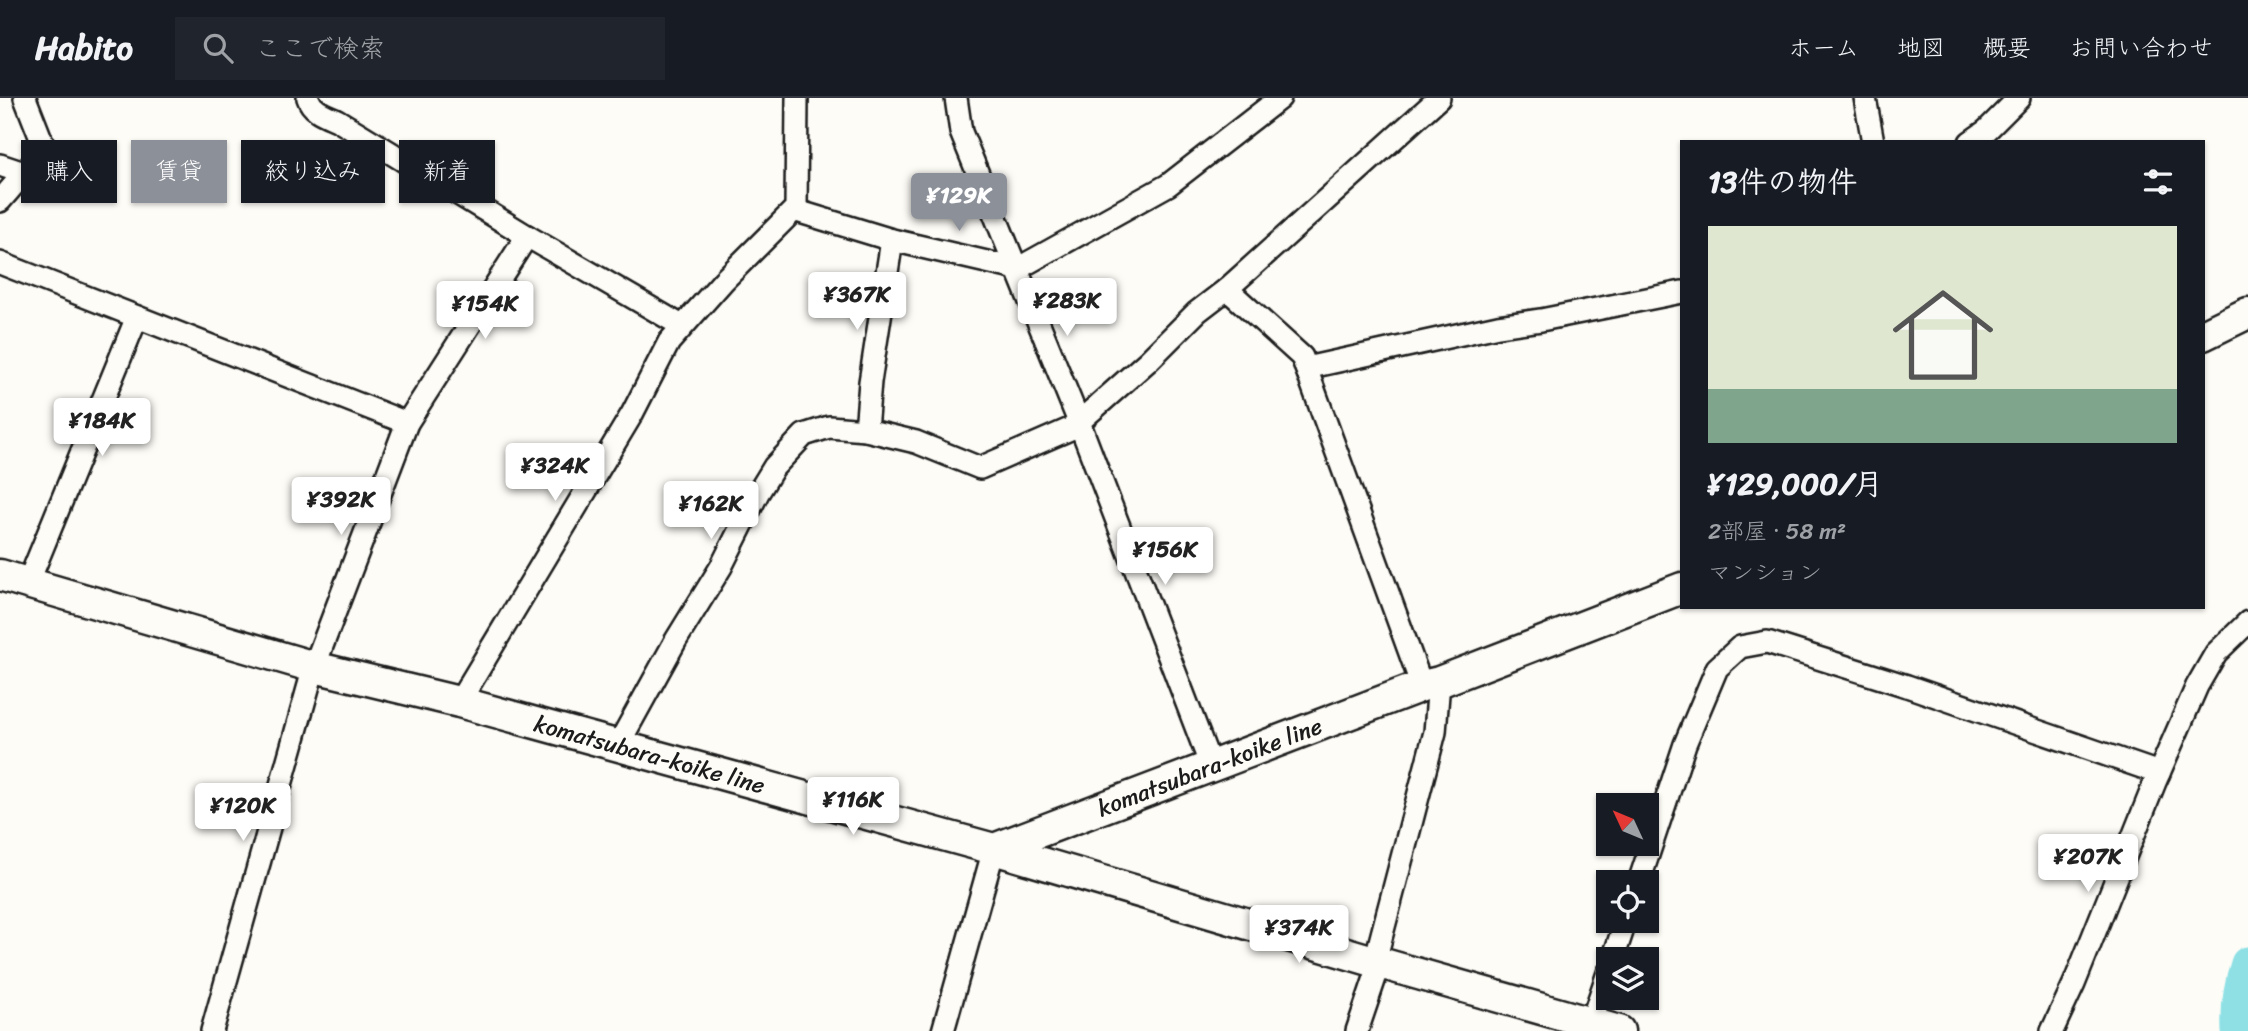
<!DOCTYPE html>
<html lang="ja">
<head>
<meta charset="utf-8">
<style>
	:root { --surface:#171b24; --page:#20242c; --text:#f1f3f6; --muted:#9ea1a6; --line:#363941; --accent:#8c9099 }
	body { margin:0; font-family:Sriracha,"Klee One",sans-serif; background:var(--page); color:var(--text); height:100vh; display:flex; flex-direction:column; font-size:26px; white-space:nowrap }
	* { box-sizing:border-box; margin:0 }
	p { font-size:23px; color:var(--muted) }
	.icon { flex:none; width:38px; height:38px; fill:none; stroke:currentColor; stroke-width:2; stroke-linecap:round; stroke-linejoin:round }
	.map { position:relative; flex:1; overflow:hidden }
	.details { position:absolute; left:1680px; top:42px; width:525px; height:469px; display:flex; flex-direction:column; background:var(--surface); border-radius:0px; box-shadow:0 2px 5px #0004 }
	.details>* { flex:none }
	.hud { position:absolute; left:21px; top:42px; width:665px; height:63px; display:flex; gap:14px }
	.needle { width:46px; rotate:314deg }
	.tools { position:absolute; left:1596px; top:695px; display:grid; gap:14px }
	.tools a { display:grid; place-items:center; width:63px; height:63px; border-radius:0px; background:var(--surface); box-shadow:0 2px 5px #0004; font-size:35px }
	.price { position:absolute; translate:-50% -60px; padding:0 16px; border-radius:7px; background:#fff; color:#222; font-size:23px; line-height:46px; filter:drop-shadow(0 2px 4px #0008) }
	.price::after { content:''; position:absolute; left:50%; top:42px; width:21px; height:16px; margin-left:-10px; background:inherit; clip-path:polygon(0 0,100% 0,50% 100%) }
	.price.selected { background:var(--accent); color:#fff }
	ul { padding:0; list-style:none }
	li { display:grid; align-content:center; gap:14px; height:371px; padding:0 28px }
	li span { display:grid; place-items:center; height:217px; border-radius:0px; color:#555 }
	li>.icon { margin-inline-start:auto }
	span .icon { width:126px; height:126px; fill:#fffc; stroke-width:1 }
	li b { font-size:30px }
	h2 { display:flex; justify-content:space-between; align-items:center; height:84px; padding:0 28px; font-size:30px }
	.chip { padding:0 24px; border-radius:0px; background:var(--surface); box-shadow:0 2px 5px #0004; font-size:24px; line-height:63px }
	.chip.selected { background:var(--accent); color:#fff }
	header { display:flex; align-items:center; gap:42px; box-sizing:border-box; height:98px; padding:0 35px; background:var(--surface); border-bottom:2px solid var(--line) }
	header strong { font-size:33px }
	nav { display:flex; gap:38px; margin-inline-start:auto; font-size:24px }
	.search { width:490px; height:63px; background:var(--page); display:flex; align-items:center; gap:18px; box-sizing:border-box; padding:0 24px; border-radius:0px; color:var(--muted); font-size:26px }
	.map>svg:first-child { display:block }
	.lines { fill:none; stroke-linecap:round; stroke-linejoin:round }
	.river { stroke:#8ee0e5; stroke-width:35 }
	.street-casing { stroke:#1c1c1c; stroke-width:26 }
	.secondary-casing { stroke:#1c1c1c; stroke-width:35 }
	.street { stroke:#fdfcf7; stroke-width:21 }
	.secondary { stroke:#fdfcf7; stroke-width:30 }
	.labels { text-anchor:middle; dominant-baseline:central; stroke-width:5; stroke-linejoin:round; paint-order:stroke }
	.street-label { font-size:23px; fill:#1c1c1c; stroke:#fdfcf7 }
</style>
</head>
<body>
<header>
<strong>Habito</strong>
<div class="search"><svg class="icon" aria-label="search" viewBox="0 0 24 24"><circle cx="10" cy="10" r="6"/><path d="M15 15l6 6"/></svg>ここで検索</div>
<nav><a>ホーム</a><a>地図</a><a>概要</a><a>お問い合わせ</a></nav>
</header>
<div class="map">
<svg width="2248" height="933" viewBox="0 0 2248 933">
	<rect width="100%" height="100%" fill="#fdfcf7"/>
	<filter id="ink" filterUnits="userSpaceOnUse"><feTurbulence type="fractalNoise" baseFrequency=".0143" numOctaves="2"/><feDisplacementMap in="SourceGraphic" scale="14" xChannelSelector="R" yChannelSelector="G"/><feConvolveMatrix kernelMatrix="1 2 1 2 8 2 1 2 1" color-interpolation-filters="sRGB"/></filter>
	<g filter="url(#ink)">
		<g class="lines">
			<!-- river -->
			<path class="river" d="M 2239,933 C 2238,909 2240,889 2248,866"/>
			<!-- street casing -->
			<g class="street-casing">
				<g id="street">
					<path d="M 308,0 C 312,13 326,17 337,22 L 527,138 L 682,228"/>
					<polyline points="956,0 961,34 1079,324 1211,668"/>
					<polyline points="1865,0 1873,44"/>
					<polyline points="1970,44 1987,32 2019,0"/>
					<polyline points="0,67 24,75"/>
					<polyline points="0,103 45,51 25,0"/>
					<polyline points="796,110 800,114 892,142 1017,171 1168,87 1280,0"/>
					<polyline points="0,165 407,325"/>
					<polyline points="1227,191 1302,259 1422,588"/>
					<polyline points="1306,270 1498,228 1541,222 1682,194"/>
					<polyline points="866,332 870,284 892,142"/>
					<polyline points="28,485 137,219"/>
					<polyline points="459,604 632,316 669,244 724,182 796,110 797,0"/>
					<polyline points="617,649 676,542 721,469 758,395 774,369 804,337 829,329 866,332 916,344 980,370 1070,331 1079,324 1149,262 1197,214 1227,191 1439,0"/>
					<polyline points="1639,784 1685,646 1717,570 1740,549 1767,544 1907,588 2159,675"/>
					<polyline points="1613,861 1626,822"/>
					<polyline points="1375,863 1435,634 1439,584"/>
					<polyline points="1591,925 1608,875"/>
					<polyline points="212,933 314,569 407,325 527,138"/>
					<polyline points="943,933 994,751"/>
					<polyline points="1357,933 1380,865"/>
					<polyline points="2052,933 2074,886 2155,684 2197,588 2216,555 2248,524"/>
				</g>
			</g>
			<!-- secondary casing -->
			<g class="secondary-casing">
				<g id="secondary">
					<polyline points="2203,237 2248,215"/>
					<path id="s1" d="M 0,477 L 314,569 L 459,604 L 994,751 L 1422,588 L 1439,584 L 1682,490"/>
					<polyline points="994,751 1380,865 1619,933"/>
				</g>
			</g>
			<!-- street -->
			<use href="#street" class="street"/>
			<!-- secondary -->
			<use href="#secondary" class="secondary"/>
		</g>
	</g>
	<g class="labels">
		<!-- street labels -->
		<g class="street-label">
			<text stroke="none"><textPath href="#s1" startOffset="674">komatsubara-koike line</textPath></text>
			<text stroke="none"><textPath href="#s1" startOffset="1262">komatsubara-koike line</textPath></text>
		</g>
	</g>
</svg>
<div class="tools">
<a><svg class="needle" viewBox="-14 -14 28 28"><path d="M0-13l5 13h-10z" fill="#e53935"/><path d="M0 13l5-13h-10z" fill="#9ea1a6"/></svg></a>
<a><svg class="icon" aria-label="locate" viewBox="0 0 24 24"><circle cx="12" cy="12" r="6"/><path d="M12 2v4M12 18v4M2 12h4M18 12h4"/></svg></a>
<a><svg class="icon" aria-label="layers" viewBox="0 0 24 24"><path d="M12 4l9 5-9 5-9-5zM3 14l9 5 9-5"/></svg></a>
</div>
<b class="price selected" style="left:959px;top:135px">¥129K</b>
<b class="price" style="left:857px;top:234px">¥367K</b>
<b class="price" style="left:1067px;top:240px">¥283K</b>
<b class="price" style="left:485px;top:243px">¥154K</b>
<b class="price" style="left:102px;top:360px">¥184K</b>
<b class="price" style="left:555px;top:405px">¥324K</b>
<b class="price" style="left:341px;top:439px">¥392K</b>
<b class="price" style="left:711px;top:443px">¥162K</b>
<b class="price" style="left:1165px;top:489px">¥156K</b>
<b class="price" style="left:853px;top:739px">¥116K</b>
<b class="price" style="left:243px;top:745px">¥120K</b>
<b class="price" style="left:2088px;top:796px">¥207K</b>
<b class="price" style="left:1299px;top:867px">¥374K</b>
<div class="hud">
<a class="chip">購入</a>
<a class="chip selected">賃貸</a>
<a class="chip">絞り込み</a>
<a class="chip">新着</a>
</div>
<section class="details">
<h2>13件の物件<svg class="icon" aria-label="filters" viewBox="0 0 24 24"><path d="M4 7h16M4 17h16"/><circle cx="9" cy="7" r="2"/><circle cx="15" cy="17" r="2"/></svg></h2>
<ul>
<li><span style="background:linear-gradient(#dfe7d0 75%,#7fa58c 0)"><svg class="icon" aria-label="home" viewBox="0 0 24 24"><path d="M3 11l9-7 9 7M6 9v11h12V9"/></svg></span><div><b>¥129,000/月</b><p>2部屋 · 58 m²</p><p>マンション</p></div></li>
</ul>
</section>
</div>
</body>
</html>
